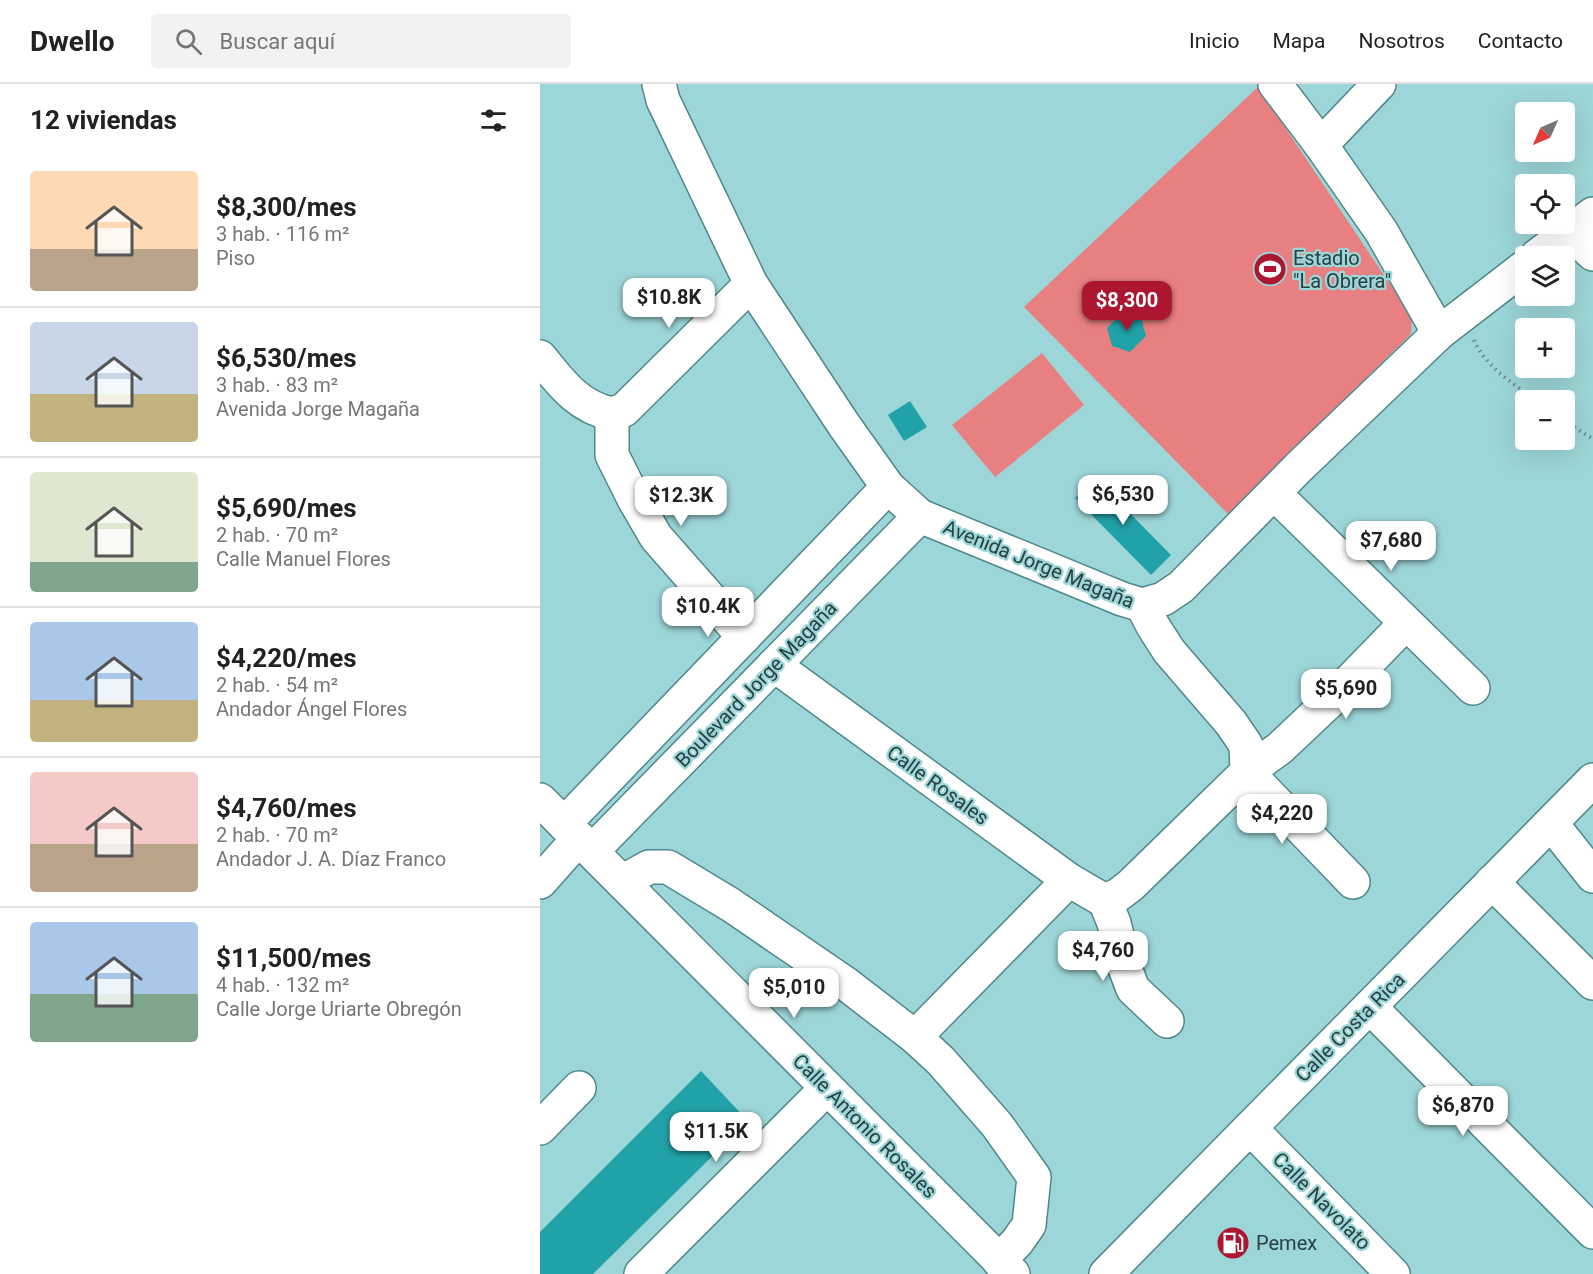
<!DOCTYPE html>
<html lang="es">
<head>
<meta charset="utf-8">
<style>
	:root { --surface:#fff; --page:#f2f2f2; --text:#222; --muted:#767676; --line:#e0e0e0; --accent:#ac1631 }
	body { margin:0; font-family:Roboto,sans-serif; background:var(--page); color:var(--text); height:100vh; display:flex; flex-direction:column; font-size:22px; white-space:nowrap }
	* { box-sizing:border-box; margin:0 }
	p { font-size:20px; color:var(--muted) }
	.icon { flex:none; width:33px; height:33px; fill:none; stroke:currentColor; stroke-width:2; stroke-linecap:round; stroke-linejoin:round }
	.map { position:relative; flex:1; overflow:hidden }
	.panel { display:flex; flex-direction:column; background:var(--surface); width:540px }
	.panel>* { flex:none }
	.needle { width:39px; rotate:225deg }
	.controls { position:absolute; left:975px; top:18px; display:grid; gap:12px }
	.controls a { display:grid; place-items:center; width:60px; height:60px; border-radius:6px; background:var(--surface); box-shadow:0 6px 24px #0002; font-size:30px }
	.price { position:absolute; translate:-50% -51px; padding:0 14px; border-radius:12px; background:#fff; color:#222; font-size:20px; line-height:39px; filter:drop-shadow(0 2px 3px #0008) }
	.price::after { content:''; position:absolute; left:50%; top:36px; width:18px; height:14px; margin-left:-9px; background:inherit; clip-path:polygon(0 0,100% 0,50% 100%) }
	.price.on { background:var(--accent); color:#fff }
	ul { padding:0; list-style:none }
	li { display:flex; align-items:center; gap:18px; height:150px; padding:0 30px }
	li+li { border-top:2px solid var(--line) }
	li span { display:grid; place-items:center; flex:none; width:168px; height:120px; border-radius:6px; color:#555 }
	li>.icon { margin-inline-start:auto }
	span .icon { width:72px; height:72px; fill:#fffc; stroke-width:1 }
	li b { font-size:26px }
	h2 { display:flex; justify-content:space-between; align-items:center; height:72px; padding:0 30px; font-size:26px }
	header { display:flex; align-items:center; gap:36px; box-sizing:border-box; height:84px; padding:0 30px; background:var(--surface); border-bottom:2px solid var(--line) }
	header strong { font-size:28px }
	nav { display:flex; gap:33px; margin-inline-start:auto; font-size:21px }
	.search { width:420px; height:54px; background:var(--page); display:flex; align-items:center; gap:15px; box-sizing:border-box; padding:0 21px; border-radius:6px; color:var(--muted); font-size:22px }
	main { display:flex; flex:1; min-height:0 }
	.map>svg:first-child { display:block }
	.green { fill:#e88082 }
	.building { fill:#21a2a8 }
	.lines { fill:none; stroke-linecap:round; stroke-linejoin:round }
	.minor-casing { stroke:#50888a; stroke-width:36 }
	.major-casing { stroke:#50888a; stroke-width:36 }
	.path { stroke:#628b8c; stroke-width:4; stroke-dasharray:1.5 4.5; stroke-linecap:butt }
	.minor { stroke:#fff; stroke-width:33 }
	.major { stroke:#fff; stroke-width:33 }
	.labels { text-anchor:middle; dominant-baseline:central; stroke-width:4.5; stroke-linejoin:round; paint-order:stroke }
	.poi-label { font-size:20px; fill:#284041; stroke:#9dd6d8; text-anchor:start }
	.street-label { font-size:20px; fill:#284041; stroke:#9dd6d8 }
</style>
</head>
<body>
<header>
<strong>Dwello</strong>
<div class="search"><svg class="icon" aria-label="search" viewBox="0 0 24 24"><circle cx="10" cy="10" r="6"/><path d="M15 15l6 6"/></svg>Buscar aquí</div>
<nav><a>Inicio</a><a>Mapa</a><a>Nosotros</a><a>Contacto</a></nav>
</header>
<main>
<section class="panel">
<h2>12 viviendas<svg class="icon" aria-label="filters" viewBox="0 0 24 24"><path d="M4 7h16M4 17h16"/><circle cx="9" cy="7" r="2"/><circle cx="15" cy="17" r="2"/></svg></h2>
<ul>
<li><span style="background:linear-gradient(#ffd9b3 65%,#b9a48a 0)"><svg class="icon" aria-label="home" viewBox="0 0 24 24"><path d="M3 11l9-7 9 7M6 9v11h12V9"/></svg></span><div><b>$8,300/mes</b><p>3 hab. · 116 m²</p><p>Piso</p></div></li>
<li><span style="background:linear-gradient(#c9d6e8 60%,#c2b280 0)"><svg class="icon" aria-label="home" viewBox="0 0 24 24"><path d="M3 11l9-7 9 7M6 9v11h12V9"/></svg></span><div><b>$6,530/mes</b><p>3 hab. · 83 m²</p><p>Avenida Jorge Magaña</p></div></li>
<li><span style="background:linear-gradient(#dfe7d0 75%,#7fa58c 0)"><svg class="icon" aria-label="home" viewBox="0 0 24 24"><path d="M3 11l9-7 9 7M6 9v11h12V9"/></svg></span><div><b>$5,690/mes</b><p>2 hab. · 70 m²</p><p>Calle Manuel Flores</p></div></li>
<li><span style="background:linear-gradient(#a9c7e8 65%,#c2b280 0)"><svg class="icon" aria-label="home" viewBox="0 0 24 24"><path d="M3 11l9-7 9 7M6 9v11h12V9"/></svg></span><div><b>$4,220/mes</b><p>2 hab. · 54 m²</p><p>Andador Ángel Flores</p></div></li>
<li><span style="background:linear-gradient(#f6c9c9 60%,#b9a48a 0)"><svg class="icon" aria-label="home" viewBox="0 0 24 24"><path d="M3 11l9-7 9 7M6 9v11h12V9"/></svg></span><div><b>$4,760/mes</b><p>2 hab. · 70 m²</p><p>Andador J. A. Díaz Franco</p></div></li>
<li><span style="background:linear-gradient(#a9c7e8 60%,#7fa58c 0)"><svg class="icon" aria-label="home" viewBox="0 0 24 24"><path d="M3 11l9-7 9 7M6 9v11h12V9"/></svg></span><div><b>$11,500/mes</b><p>4 hab. · 132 m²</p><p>Calle Jorge Uriarte Obregón</p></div></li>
</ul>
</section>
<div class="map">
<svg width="1053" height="1190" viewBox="0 0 1053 1190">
	<rect width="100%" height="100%" fill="#9dd6d8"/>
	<!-- green -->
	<g class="green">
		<polygon points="718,3 872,233 871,250 774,345 690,432 484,223"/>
		<polygon points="502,269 544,321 455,393 412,341"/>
	</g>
	<!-- building -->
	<g class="building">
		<polygon points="583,228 601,234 606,252 590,268 572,262 567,244"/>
		<polygon points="370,317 387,343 364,357 348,331"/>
		<polygon points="555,394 631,471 611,491 535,414"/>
		<polygon points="161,987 208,1037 53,1190 0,1190 0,1148"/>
	</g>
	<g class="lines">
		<!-- minor casing -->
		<g class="minor-casing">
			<g id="minor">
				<polyline points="119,0 123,16 211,200 304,341 348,403 380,432 582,515 602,521 623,515 641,503 759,383 899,249 841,147 781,61 735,0"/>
				<polyline points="781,61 839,0"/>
				<polyline points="1029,148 1053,170"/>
				<polyline points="997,172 1053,130"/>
				<polyline points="899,249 986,182"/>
				<path d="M 0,273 C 21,299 38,323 72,330"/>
				<polyline points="72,330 72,371 94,415 116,453 204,553"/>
				<polyline points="72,330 84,326 211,200"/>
				<polyline points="734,409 933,604"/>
				<polyline points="602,521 613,542 629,567 691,639 706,661 707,688"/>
				<polyline points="234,581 529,796 565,817"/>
				<polyline points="707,688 813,798"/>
				<polyline points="1011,739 1053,792"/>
				<polyline points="24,740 348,403"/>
				<polyline points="52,767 380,432"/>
				<polyline points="0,798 39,754"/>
				<polyline points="82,798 109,783 128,783 191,821 305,899 375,953 401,977 457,1041 494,1093 489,1141 477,1158 459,1177"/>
				<polyline points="952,798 1053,899"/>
				<polyline points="565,817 578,811 591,801 707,688 740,664 792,615 866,539"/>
				<polyline points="565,817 574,839 585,884 593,905 627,937"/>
				<polyline points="830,923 1053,1148"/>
				<polyline points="375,953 529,796"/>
				<polyline points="0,1044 39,1004"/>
				<polyline points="710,1044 853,1190"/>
				<polyline points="101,1190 287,1004"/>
				<polyline points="566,1190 1053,696"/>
			</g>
		</g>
		<!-- major casing -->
		<g class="major-casing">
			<polyline id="major" points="0,716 473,1190"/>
		</g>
		<!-- path -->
		<g class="path">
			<path d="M 934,256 C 945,282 973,300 996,316"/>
			<polyline points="1024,337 1053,355"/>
		</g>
		<!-- minor -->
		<use href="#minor" class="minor"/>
		<!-- major -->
		<use href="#major" class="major"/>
	</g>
	<!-- icons -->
	<defs>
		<g id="stadium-disc" transform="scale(1.725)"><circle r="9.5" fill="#ac1631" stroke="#9dd6d8"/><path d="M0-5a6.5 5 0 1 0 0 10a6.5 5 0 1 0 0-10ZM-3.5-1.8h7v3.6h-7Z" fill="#fff"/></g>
		<g id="fuel-disc" transform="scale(1.725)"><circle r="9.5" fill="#ac1631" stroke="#9dd6d8"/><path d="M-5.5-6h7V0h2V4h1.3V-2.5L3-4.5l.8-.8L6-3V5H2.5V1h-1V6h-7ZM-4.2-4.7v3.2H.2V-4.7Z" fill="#fff"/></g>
	</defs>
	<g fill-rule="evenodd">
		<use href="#stadium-disc" x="730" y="185"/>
		<use href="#fuel-disc" x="693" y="1159"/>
	</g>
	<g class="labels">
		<!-- poi labels -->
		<g class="poi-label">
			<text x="753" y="174">Estadio<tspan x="753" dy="23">"La Obrera"</tspan></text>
			<text x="716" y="1159">Pemex</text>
		</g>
		<!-- street labels -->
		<g class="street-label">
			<text transform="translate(499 480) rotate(22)">Avenida Jorge Magaña</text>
			<text transform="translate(216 600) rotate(-46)">Boulevard Jorge Magaña</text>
			<text transform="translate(398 701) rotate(36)">Calle Rosales</text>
			<text transform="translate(810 943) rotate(-45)">Calle Costa Rica</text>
			<text transform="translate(325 1042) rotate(45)">Calle Antonio Rosales</text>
			<text transform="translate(782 1117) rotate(45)">Calle Navolato</text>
		</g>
	</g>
</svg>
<div class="controls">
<a><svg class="needle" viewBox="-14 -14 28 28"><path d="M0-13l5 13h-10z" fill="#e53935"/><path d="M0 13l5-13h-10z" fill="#767676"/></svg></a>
<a><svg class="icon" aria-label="locate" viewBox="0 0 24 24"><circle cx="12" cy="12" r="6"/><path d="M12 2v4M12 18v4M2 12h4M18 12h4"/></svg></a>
<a><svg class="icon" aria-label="layers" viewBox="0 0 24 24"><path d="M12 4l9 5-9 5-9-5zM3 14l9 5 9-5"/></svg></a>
<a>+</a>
<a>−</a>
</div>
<b class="price" style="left:129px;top:245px">$10.8K</b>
<b class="price on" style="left:587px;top:248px">$8,300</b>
<b class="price" style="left:583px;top:442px">$6,530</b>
<b class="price" style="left:141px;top:443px">$12.3K</b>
<b class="price" style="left:851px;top:488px">$7,680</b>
<b class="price" style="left:168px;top:554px">$10.4K</b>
<b class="price" style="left:806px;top:636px">$5,690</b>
<b class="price" style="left:742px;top:761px">$4,220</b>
<b class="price" style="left:563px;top:898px">$4,760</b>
<b class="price" style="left:254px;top:935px">$5,010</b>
<b class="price" style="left:923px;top:1053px">$6,870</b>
<b class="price" style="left:176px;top:1079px">$11.5K</b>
</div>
</main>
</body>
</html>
